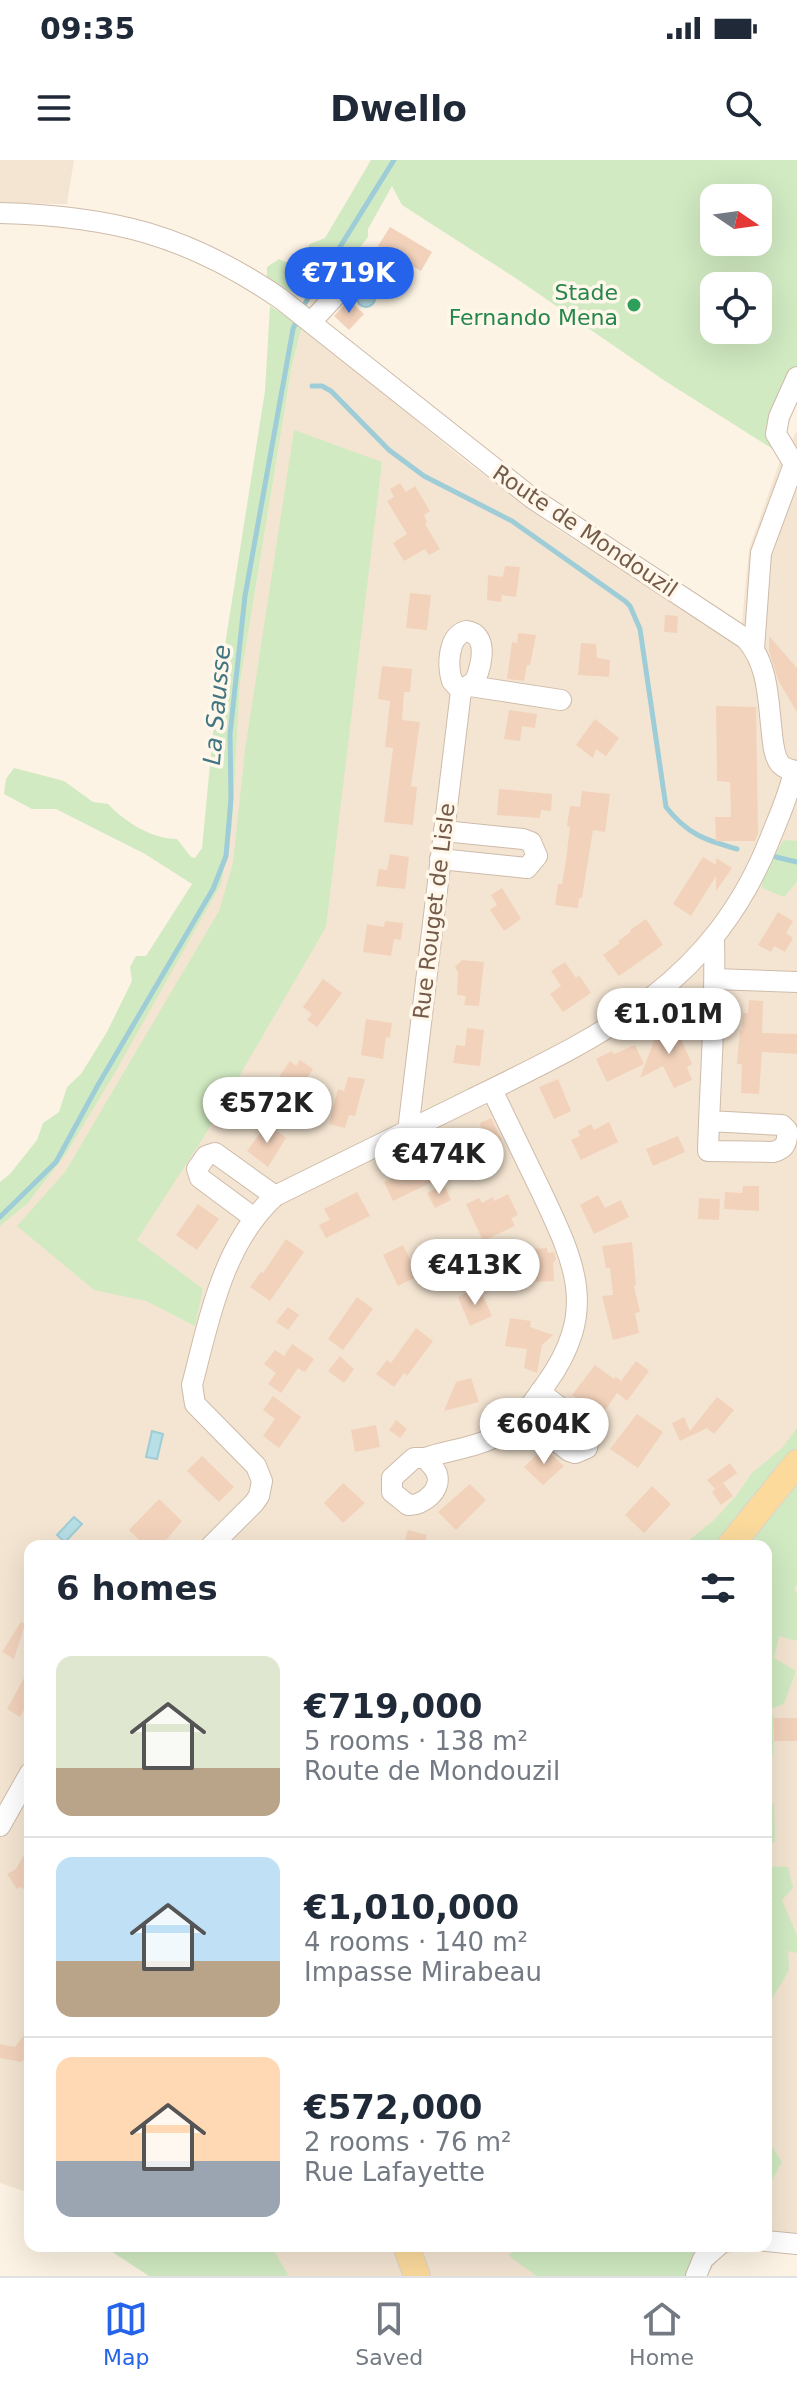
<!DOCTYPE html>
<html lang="en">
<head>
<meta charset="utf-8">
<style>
	:root { --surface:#fff; --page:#f6f6f7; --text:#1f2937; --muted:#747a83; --line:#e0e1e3; --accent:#2563eb }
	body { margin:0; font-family:"DejaVu Sans",sans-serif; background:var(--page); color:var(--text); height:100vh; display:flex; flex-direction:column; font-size:30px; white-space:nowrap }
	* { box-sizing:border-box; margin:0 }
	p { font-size:26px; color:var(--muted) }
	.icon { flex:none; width:44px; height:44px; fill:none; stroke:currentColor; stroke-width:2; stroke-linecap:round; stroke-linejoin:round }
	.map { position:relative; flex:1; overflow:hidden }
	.side { position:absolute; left:24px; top:1380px; width:748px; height:712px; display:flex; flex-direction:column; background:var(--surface); border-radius:16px; box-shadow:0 8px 32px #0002 }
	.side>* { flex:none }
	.needle { width:52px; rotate:103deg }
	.tools { position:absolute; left:700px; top:24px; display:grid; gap:16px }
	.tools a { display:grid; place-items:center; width:72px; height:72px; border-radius:16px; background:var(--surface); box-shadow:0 8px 32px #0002; font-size:40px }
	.price { position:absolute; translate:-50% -68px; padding:0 18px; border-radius:28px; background:#fff; color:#222; font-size:26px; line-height:52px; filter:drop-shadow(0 2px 4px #0008) }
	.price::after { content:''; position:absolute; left:50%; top:48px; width:24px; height:18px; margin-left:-12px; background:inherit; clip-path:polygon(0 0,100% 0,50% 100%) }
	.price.selected { background:var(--accent); color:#fff }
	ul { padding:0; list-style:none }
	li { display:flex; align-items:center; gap:24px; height:200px; padding:0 32px }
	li+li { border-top:2px solid var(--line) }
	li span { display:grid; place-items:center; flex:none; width:224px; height:160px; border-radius:16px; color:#555 }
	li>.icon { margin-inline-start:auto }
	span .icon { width:96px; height:96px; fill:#fffc; stroke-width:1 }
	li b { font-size:34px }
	h2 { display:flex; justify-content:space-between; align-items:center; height:96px; padding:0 32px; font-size:34px }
	.status { display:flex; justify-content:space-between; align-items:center; height:56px; padding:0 40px; background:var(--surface); direction:ltr }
	.status svg { height:22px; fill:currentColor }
	header { display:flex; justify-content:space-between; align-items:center; height:104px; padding:0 32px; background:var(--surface); font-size:36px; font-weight:700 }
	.tabs { display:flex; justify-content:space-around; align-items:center; height:112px; border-top:2px solid var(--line); background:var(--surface); font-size:22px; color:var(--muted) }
	.tabs a { display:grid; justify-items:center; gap:4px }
	.tabs .selected { color:var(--accent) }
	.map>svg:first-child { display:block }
	.residential { fill:#f4e5d2 }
	.green { fill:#d1eac2; fill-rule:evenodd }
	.water { fill:#b8dee6; stroke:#9ecdd7; stroke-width:2 }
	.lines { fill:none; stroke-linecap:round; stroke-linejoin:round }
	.stream { stroke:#9ecdd7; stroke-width:5 }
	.building { fill:#f2d2bb }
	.minor-casing { stroke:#cebbaa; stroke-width:22 }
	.major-casing { stroke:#dbd4d0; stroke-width:28 }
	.minor { stroke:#fff; stroke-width:20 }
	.major { stroke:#fbda9c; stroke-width:26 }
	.leisure-dot { fill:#2e9e5b; stroke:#fff7ea; stroke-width:3 }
	.labels { text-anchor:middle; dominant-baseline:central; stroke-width:7; stroke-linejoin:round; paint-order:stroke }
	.leisure-label { font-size:22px; fill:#27864d; stroke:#fff7ea; text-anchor:end }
	.street-label { font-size:22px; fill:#745a49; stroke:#fff7ea }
	.water-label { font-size:24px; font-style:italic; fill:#407581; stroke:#fff7ea }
</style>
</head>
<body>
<div class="status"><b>09:35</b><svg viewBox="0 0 49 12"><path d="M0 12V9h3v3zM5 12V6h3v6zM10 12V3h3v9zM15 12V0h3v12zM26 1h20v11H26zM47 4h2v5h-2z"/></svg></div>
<header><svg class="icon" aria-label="menu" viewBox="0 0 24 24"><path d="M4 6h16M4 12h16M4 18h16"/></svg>Dwello<svg class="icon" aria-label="search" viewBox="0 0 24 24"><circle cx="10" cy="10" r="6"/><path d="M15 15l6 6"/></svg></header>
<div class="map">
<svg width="797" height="2116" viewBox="0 0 797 2116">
	<rect width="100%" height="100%" fill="#fcf3e4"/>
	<!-- residential -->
	<g class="residential">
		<polygon points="0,0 74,0 67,44 0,43"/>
		<polygon points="302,166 463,299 557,369 740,482 749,389 779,304 797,271 797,2093 739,2091 722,2095 706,2116 283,2116 266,2086 766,2086 766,1386 30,1386 30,2033 0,2023 0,1066 27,1044 66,994 112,918 232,667 240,523 292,205"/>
	</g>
	<!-- green -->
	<g class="green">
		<path d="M 371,0 L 797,0 L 797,216 L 776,291 L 662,219 L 520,121 L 402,45 L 392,26 L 368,69 L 368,77 L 348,103 L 334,101 L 322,128 L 295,134 L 267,118 L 267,107 L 279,99 L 294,106 L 310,84 L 325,78 ZM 714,38 L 758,38 L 758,82 L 714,82 ZM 714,126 L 758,126 L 758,170 L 714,170 Z"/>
		<path d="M 270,146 L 302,166 L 292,205 L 240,523 L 232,667 L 221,724 L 112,918 L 66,994 L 27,1044 L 0,1066 L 0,1022 L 10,1014 L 37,980 L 43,963 L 59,952 L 67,927 L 81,914 L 107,872 L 132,821 L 130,807 L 136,796 L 146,796 L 192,724 L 145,694 L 56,649 L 32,649 L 4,634 L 6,619 L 14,608 L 64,621 L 93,642 L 108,644 C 125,662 152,679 177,679 L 191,697 L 195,698 L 202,688 L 216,542 L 265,231 Z"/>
		<polygon points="294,270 382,302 326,767 205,975 137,1080 203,1129 195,1166 146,1141 94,1130 17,1066 65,1012 219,751 233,703 245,590"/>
		<polygon points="784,680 797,681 797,722 784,737 762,728 764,710"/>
		<polygon points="797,1268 797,1425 794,1430 797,1433 797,1481 779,1476 774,1498 796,1511 784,1544 770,1549 774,1558 773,1596 766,1598 766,1386 682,1386 714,1360 736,1336 752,1313 782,1288"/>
		<polygon points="766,1641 774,1643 775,1681 766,1689"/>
		<polygon points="766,1706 788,1707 793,1728 782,1740 797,1775 797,1793 788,1791 789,1810 766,1849"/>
		<polygon points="766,1959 773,1962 768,1980 782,2002 772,2020 766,2018"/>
		<polygon points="106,2086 271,2086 289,2116 149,2116 106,2088"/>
		<polygon points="524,2086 692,2086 698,2106 693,2116 536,2116 508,2095"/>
	</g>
	<!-- water -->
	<g class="water">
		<circle cx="366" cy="138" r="9"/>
		<polygon points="152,1271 163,1274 157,1299 146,1297"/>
		<polygon points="74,1357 82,1364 65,1382 57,1375"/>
	</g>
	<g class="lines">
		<!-- stream -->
		<g class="stream">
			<polyline points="302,148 394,0"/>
			<path d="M 312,226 L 322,226 L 331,231 L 389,290 L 424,316 L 512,361 L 625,441 L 630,446 L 640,469 L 666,647 C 687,674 705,680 737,689"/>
			<polyline points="776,697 797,702"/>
			<polyline points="0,1057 56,1002 98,925 213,729 226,696 231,639 230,574 245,436 293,169 298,157"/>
		</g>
	</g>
	<!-- building -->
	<g class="building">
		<polygon points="390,67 432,92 421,111 378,86"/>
		<polygon points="349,140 364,154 349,170 334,156"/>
		<polygon points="400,323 406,332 415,326 430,351 424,355 427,362 425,364 440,389 429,395 425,389 404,401 393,383 407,374 387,341 394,337 390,329"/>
		<polygon points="505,406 520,407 516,437 502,435 501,442 487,440 488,415 503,417"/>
		<polygon points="410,433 431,435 427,470 406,468"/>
		<polygon points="665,455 678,456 677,473 664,472"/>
		<polygon points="518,473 536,475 530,505 527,505 524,521 507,519 512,482 517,483"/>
		<polygon points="769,476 797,508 797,552 779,522 769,491"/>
		<polygon points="581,483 596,484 597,498 610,500 609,517 578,515"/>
		<polygon points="382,506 412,509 410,532 404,532 402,560 420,562 411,626 417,627 413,665 384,662 393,588 385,587 390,541 378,539"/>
		<polygon points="716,546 756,547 758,673 755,681 716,681 715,657 731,657 730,622 717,621"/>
		<polygon points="509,550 537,554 535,568 522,566 520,581 504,579"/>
		<polygon points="595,559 619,578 606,596 596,589 593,598 576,585"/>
		<polygon points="499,629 552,634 551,651 541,650 540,658 497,655"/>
		<polygon points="582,631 610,634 605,672 593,670 582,738 579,738 578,748 555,745 558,724 562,724 566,700 570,667 567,666 570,646 580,647"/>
		<polygon points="390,694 409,697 405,729 376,726 379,709 387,710"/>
		<polygon points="703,697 716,705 716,698 732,708 716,731 716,716 691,756 673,744"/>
		<polygon points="502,728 521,759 504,771 490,750 497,745 491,735"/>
		<polygon points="778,752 793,761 786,773 793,778 785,792 774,786 771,792 758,785"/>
		<polygon points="646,759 663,785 619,816 603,795 620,783 618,781 631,772 630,770"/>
		<polygon points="385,761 403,763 401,780 394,779 391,796 363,792 367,764 384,767"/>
		<polygon points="462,800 484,802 479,846 464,845 466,836 457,835 458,813 455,807"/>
		<polygon points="565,802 576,818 579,815 591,833 563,852 550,834 561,826 551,811"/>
		<polygon points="323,819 342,833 317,867 307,860 312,854 303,847"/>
		<polygon points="691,831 701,846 680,861 669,848"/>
		<polygon points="749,840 763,841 762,873 797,874 797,894 762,892 759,934 741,933 742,904 737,904 740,870 742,870 743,853 748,853"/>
		<polygon points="366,859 392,863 390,878 386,877 383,899 361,895"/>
		<polygon points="661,862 682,872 681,879 692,904 687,907 692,920 674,928 663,906 640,918"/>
		<polygon points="467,868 484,870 480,906 453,903 456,885 465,886"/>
		<polygon points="635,885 644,904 607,922 596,899 612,891 614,894"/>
		<polygon points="300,900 313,909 286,950 266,936 290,901 296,906"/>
		<polygon points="348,917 365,919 355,956 349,955 345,968 329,964 338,929 344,931"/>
		<polygon points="558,919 571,951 554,959 539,927"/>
		<polygon points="491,958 502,980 465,999 457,981 481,968 480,963"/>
		<polygon points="609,962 618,982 581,1000 571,980 580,976 578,971 591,964 594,970"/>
		<polygon points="267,964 286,978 268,1007 247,991"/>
		<polygon points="678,976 685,992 653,1006 646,989"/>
		<polygon points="415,1003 418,1010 425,1007 432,1022 393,1041 384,1022 404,1013 402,1009"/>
		<polygon points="444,1025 451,1040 435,1048 427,1033"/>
		<polygon points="743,1026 759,1026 759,1051 724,1049 725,1032 742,1033"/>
		<polygon points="357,1032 370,1056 326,1078 319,1065 330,1060 324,1049"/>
		<polygon points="508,1034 518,1055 511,1058 515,1066 483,1081 466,1044 479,1038 482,1043 493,1037 494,1041"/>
		<polygon points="598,1035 605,1048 621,1040 629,1057 594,1074 580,1045"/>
		<polygon points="699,1038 720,1039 719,1060 698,1059"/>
		<polygon points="198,1044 219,1059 197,1090 176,1075"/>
		<polygon points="286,1079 304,1092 270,1141 250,1127 261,1112 263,1113"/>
		<polygon points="632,1082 636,1125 634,1126 640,1152 635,1153 639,1173 613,1180 602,1136 613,1135 610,1108 606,1108 602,1086"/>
		<polygon points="403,1085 418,1116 398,1126 383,1095"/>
		<polygon points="547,1088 548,1093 554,1092 556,1099 553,1103 554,1121 536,1122 535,1104 530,1101 533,1089"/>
		<polygon points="479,1127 492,1156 470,1166 458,1137"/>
		<polygon points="357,1137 373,1149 343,1190 328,1179"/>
		<polygon points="288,1147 299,1155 288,1170 276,1162"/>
		<polygon points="510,1158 531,1161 530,1167 553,1175 542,1185 537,1213 524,1208 527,1189 505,1186"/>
		<polygon points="416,1168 433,1181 407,1216 404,1213 394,1227 376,1214 387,1200 391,1203"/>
		<polygon points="292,1184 314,1199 305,1212 298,1208 281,1233 268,1224 276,1213 264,1204 275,1190 284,1196"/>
		<polygon points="340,1196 354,1209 344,1223 328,1211"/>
		<polygon points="636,1201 649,1211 627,1241 617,1233 601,1256 572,1235 595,1205 614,1219 616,1217 621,1221"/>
		<polygon points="471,1218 479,1242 444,1251 456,1222"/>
		<polygon points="273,1236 301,1257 279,1288 263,1276 275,1259 263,1250"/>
		<polygon points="717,1237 734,1250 714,1274 707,1268 680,1281 672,1263 684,1257 690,1271"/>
		<polygon points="637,1254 663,1272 638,1308 610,1289"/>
		<polygon points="396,1260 407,1269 400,1278 389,1270"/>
		<polygon points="376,1265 380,1287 355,1292 351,1270"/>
		<polygon points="544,1288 564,1306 543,1325 524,1307"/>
		<polygon points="202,1296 234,1327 219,1342 187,1311"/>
		<polygon points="730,1303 737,1313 715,1329 707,1320"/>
		<polygon points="343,1323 365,1343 343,1363 324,1343"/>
		<polygon points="723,1323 733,1336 721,1345 712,1332"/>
		<polygon points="470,1324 486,1340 456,1370 438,1352"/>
		<polygon points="652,1326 671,1344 644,1373 625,1355"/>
		<polygon points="159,1339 182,1361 161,1386 145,1386 129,1370"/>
		<polygon points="408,1370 427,1375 424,1386 403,1386"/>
		<polygon points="21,1462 25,1464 14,1499 2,1492"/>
		<polygon points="30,1507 30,1539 20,1557 7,1549"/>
		<rect x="774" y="1558" width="23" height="23"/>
		<polygon points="30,1684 30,1732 20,1727 17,1729 7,1714 16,1709"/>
		<polygon points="30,1867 30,1890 22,1902 0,1898 0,1884 15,1887"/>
	</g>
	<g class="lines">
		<!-- minor casing -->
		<g class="minor-casing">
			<g id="minor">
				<path d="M 0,53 C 112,56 188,75 281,139 L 532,338 L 746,479 C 769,505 768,541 772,574 C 773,584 774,596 780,604 C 785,609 790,610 797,611"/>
				<polyline points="312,161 358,111 374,110"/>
				<path d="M 466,471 C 489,474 482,504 475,521 L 461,531 L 452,521 C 447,505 448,476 466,471 Z"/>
				<polyline points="754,489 761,393 794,304 776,274 779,257 797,217"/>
				<polyline points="470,526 561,540"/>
				<polyline points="440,699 527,708 537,696 531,682 523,679 444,671"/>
				<polyline points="715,819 797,822"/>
				<path d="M 709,961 L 782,965 L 787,970 C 788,983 785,989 773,992 L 708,991 C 710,921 716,850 714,780"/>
				<polyline points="408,971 461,531"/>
				<polyline points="254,1058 200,1018 197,1009 206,996 215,993 275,1036"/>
				<polyline points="522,1254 569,1291 575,1293 587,1288 590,1273 585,1267 540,1232"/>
				<path d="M 425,1298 C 429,1303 435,1308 437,1314 C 442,1331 422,1346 408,1345 L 392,1332 L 392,1318 L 414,1298 L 425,1298 C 449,1290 479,1287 501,1274 C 519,1263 534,1241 546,1224 C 599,1150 575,1103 540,1029 C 524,996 508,963 492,930"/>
				<path d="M 211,1386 L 254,1343 L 259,1336 L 262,1321 L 256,1306 L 195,1244 L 192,1225 C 209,1160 223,1083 275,1036 C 341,1004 406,971 472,939 C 603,875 712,825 770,679 C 779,656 789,635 794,611"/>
				<polyline points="0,1666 30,1613"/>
				<polyline points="766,2081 797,2084"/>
				<polyline points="696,2116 703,2099 718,2086"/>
			</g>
		</g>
		<!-- major casing -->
		<g class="major-casing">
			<g id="major">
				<polyline points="730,1386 797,1303"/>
				<polyline points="406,2086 417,2116"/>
			</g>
		</g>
		<!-- minor -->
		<use href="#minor" class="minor"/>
		<!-- major -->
		<use href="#major" class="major"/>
	</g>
	<!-- markers -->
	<circle class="leisure-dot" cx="634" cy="145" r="8"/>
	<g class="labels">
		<!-- leisure labels -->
		<g class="leisure-label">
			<text x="618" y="132">Stade<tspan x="618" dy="25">Fernando Mena</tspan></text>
		</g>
		<!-- street labels -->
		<g class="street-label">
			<text transform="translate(585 371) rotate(34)">Route de Mondouzil</text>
			<text transform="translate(434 751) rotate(-83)">Rue Rouget de Lisle</text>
		</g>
		<!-- water labels -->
		<g class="water-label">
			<text transform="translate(217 545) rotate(-85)">La Sausse</text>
		</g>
	</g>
</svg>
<div class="tools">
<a><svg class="needle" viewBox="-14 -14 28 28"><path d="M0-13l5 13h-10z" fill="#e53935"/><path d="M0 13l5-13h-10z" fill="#747a83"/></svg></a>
<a><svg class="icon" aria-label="locate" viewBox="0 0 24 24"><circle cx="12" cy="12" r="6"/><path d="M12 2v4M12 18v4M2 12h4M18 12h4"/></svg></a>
</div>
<b class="price selected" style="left:349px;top:155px">€719K</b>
<b class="price" style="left:669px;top:896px">€1.01M</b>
<b class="price" style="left:267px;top:985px">€572K</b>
<b class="price" style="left:439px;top:1036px">€474K</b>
<b class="price" style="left:475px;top:1147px">€413K</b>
<b class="price" style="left:544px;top:1306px">€604K</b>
<section class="side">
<h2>6 homes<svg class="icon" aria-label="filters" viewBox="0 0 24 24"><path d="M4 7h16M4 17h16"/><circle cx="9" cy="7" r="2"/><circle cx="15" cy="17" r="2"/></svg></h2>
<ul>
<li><span style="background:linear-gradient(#dfe7d0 70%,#b9a48a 0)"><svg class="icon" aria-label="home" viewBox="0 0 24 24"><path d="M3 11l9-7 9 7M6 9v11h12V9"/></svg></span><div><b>€719,000</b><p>5 rooms · 138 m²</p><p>Route de Mondouzil</p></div></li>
<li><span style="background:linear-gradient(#bfe0f5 65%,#b9a48a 0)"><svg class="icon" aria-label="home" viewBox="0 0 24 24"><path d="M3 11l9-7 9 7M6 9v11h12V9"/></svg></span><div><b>€1,010,000</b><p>4 rooms · 140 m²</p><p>Impasse Mirabeau</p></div></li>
<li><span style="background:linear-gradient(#ffd9b3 65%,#9aa5b1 0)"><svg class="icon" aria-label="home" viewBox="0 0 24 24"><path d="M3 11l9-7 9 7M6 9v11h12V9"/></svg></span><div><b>€572,000</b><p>2 rooms · 76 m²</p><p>Rue Lafayette</p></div></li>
</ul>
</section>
</div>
<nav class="tabs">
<a class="selected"><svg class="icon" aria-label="map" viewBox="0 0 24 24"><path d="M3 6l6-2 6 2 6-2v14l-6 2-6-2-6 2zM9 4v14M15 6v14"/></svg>Map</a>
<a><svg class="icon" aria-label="saved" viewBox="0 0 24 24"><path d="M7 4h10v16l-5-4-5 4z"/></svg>Saved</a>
<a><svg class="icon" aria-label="home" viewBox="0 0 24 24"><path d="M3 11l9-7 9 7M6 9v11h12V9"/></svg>Home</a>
</nav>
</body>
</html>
